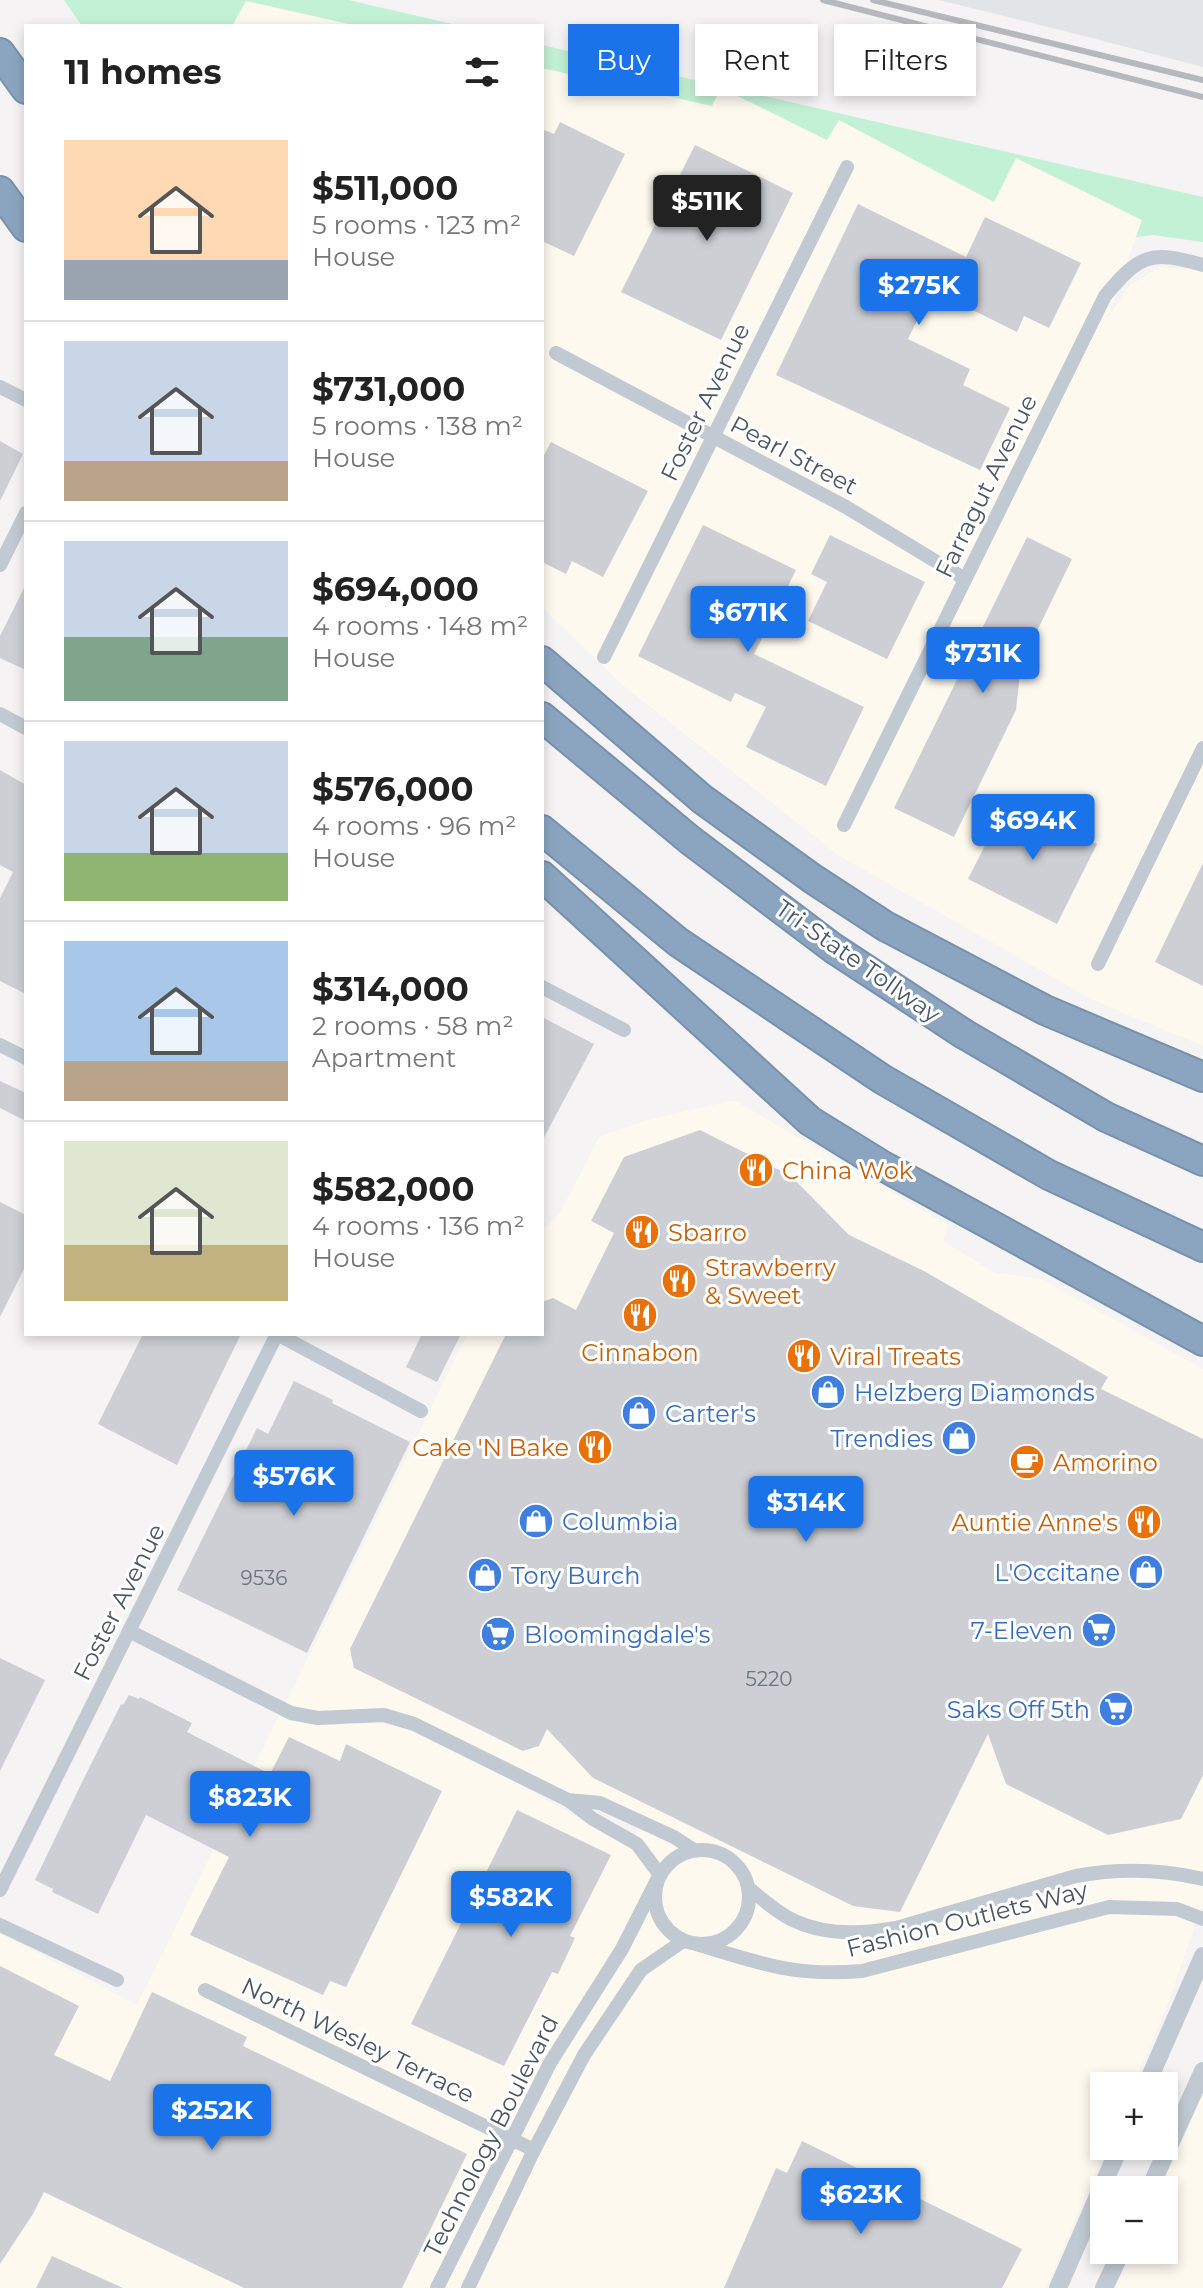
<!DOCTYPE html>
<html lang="en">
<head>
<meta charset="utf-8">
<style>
	:root { --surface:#fff; --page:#f6f6f6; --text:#222; --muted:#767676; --line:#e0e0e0; --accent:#1a73e8 }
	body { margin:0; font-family:Montserrat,sans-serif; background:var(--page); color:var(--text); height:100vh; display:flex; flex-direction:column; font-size:30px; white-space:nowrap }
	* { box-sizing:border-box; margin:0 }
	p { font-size:26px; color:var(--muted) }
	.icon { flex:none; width:44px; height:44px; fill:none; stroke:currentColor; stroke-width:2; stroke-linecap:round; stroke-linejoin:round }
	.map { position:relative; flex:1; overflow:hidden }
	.sheet { position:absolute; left:24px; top:24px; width:520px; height:1312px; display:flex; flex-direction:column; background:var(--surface); border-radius:0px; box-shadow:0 4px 12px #0003 }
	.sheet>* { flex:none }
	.guide { position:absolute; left:568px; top:24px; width:514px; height:72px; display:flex; gap:16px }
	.controls { position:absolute; left:1090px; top:2072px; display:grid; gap:16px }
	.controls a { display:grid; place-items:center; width:88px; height:88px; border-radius:0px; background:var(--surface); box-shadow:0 4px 12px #0003; font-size:40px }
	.price { position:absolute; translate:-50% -68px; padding:0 18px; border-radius:8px; background:var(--accent); color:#fff; font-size:26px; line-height:52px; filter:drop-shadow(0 2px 4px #0008) }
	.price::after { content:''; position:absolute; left:50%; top:48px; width:24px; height:18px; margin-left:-12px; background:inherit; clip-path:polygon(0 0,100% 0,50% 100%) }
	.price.active { background:#222; color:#fff }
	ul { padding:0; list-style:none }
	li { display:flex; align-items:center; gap:24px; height:200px; padding:0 40px }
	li+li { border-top:2px solid var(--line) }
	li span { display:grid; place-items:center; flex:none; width:224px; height:160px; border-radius:0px; color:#555 }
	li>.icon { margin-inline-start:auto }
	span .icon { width:96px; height:96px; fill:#fffc; stroke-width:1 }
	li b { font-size:34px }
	h2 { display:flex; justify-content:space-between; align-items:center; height:96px; padding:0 40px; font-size:34px }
	.tag { padding:0 28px; border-radius:0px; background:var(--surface); box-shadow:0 4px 12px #0003; font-size:28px; line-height:72px }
	.tag.active { background:var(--accent); color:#fff }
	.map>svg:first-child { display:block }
	.commercial { fill:#fdf9ef }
	.airport { fill:#e2e4e7 }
	.green { fill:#c3f1d5 }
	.building { fill:#cdcfd5 }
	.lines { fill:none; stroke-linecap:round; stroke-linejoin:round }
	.motorway-casing { stroke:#7690ad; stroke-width:32 }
	.minor { stroke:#c1cad2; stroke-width:14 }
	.tertiary { stroke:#c1cad2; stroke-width:18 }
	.motorway { stroke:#8ba5c1; stroke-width:28 }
	.rail { stroke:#b5b8bd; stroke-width:6 }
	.labels { text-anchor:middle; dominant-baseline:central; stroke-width:6; stroke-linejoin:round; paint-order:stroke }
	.number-label { font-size:20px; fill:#6b747e }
	.street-label { font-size:24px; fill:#4a5661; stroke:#fff }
	.food-label { font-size:24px; fill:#c56008; stroke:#fff; text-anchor:start }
	.shop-label { font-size:24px; fill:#366cbe; stroke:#fff; text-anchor:start }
</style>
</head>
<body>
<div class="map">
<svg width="1203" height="2288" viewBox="0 0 1203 2288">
	<rect width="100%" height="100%" fill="#f5f3f3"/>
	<!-- commercial -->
	<g class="commercial">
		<polygon points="246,0 358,26 232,26"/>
		<polygon points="542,68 711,106 721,87 827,140 839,120 994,202 1016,158 1142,220 1106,321 1130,285 1160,267 1203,271 1203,1046 1093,1000 838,855 620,683 542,607"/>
		<polygon points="734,1100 948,1225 943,1241 995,1273 1041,1279 1203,1369 1203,1903 1166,2009 1133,2086 1104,2086 1104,2146 1107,2146 1046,2288 0,2288 0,1933 137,2005 279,1716 307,1724 354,1721 405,1727 521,1785 631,1848 638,1828 406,1715 373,1708 307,1713 286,1703 467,1334 542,1334 542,1230 559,1214 599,1137 643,1121"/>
		<polygon points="1203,2095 1203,2288 1116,2288 1133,2250 1164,2250 1164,2190 1160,2190"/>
	</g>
	<!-- airport -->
	<polygon class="airport" points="939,0 1203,0 1203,67 1088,37"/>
	<!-- green -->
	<g class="green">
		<polygon points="64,0 348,0 461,26 358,26 246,1 232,26 82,26"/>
		<polygon points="542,45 1203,197 1203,242 1153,235 1136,237 1142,220 1016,158 994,202 839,120 827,140 721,88 712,106 542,68"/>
	</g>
	<!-- building -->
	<g class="building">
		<polygon points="560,122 625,154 574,256 542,241 542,129 554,134"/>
		<polygon points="695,145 793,193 721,340 621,292"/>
		<polygon points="858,204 966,257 985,217 1081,263 1049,328 1024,316 1017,332 932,290 908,339 970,369 963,385 1010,408 980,470 776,375"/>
		<polygon points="0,441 23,454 0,501"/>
		<polygon points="551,442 648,491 603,577 572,561 566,574 542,562 542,459"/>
		<polygon points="703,525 796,570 754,654 864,707 826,786 746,747 766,707 735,693 731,702 638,656"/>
		<polygon points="830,535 925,582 887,659 808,621 827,582 811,574"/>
		<polygon points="1027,537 1072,559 1021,664 1016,710 954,837 894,808"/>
		<polygon points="26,584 26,670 0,658 0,636"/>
		<polygon points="0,770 26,785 26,994 0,981 0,898 13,872 0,865"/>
		<polygon points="1008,800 1097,844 1057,924 968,879"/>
		<polygon points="1203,863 1203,986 1155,962"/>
		<polygon points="542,1017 594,1044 542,1141"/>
		<polygon points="0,1081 26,1093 26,1121 0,1108"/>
		<polygon points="700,1130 791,1176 849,1235 924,1271 1108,1377 1101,1389 1203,1439 1203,1775 1181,1819 1108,1835 1006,1784 988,1734 900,1912 853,1906 593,1778 547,1729 539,1746 523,1751 354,1668 350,1649 506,1334 542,1334 542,1302 553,1298 576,1310 614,1233 591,1221 624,1157"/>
		<polygon points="0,1202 26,1215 26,1265 0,1317"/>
		<polygon points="143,1334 241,1334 177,1465 98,1424"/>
		<polygon points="422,1334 461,1334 437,1382 406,1367"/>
		<polygon points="294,1381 333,1400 332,1403 410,1442 307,1653 177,1590 257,1428 268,1434"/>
		<polygon points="0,1658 45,1680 0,1771"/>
		<polygon points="129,1695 139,1699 140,1697 192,1723 187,1732 270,1774 289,1737 340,1761 346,1744 442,1791 346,1987 330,1981 323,1995 190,1935 229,1857 146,1815 98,1914 52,1892 53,1889 35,1880 83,1780 121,1704 123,1705"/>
		<polygon points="517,1810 611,1855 570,1936 575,1938 558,1974 552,1972 504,2066 411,2024"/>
		<polygon points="0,1966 79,2006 54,2055 110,2081 152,1992 247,2037 243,2046 467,2154 402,2288 244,2288 44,2192 33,2214 0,2264"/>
		<polygon points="802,2141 1022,2249 1002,2288 724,2288 776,2168 787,2173"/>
		<polygon points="52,2256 123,2288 36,2288"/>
	</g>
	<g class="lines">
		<!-- motorway casing -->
		<g class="motorway-casing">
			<g id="motorway">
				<polyline points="0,53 26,89"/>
				<polyline points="0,191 26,227"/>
				<polyline points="542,661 702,799 813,879 885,926 1045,1010 1203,1077"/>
				<polyline points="542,717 690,840 833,948 964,1034 1106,1117 1203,1161"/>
				<polyline points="542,830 678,942 882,1079 1049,1175 1203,1247"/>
				<polyline points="542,876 810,1121 883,1166 1203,1341"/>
			</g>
		</g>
		<!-- minor -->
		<g class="minor">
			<polyline points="556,353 846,507 965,579"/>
			<polyline points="0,387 26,400"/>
			<polyline points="0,565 26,513"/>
			<polyline points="604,657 847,167"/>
			<polyline points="0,714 26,728"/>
			<path d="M 844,825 L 1105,296 C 1140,254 1151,250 1203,265"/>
			<polyline points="1098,964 1203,748"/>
			<polyline points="542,987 624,1030"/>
			<polyline points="0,1045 26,1058"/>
			<polyline points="277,1334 421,1411"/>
			<polyline points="129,1631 291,1713 318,1718 384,1715 414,1724 568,1800 593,1819 637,1844 660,1875"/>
			<polyline points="568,1800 600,1803 674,1837 694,1850"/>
			<circle cx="702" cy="1897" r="47"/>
			<path d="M 748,1888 C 763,1899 778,1914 795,1921 C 827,1936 863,1934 896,1928 L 1076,1876 C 1119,1868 1161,1869 1203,1879"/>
			<polyline points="0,1890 277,1334"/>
			<polyline points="0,1925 117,1980"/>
			<path d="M 696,1944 C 759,1963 795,1977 862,1971 L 1109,1907 L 1177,1909 L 1203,1919"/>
			<polyline points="205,1990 534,2150"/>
			<polyline points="437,2288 550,2063 622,1949 657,1880"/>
			<polyline points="468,2288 534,2150 584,2055 641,1970 683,1941"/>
		</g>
		<!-- tertiary -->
		<g class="tertiary">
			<polyline points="1146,2086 1203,1956"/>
			<polyline points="1149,2190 1203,2071"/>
			<polyline points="1058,2288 1120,2146"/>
			<polyline points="1104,2288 1122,2250"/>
		</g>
		<!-- motorway -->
		<use href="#motorway" class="motorway"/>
		<!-- rail -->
		<g class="rail">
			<polyline points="823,0 1203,97"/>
			<polyline points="873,0 1203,80"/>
		</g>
	</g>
	<!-- icons -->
	<defs>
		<g id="restaurant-disc" transform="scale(1.8)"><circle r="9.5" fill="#e8710a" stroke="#fff"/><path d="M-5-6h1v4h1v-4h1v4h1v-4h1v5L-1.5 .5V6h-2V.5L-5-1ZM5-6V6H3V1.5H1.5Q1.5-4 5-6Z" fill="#fff"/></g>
		<g id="shop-disc" transform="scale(1.8)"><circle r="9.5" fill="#3f7fe0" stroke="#fff"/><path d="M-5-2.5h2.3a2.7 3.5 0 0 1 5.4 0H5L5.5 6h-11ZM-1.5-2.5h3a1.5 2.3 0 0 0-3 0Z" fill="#fff"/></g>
		<g id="cafe-disc" transform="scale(1.8)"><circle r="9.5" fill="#e8710a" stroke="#fff"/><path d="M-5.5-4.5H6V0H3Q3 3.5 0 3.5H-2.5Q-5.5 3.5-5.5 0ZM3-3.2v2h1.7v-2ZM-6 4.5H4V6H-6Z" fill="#fff"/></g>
		<g id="supermarket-disc" transform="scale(1.8)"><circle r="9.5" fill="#3f7fe0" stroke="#fff"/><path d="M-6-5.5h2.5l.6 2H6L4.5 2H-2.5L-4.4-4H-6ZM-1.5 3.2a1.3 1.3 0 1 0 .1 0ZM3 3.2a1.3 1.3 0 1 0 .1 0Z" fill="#fff"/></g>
	</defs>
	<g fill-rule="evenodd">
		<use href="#restaurant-disc" x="756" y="1170"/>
		<use href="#restaurant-disc" x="642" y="1232"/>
		<use href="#restaurant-disc" x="679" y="1281"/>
		<use href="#restaurant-disc" x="640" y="1315"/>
		<use href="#restaurant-disc" x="804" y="1356"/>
		<use href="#shop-disc" x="828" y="1392"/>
		<use href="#shop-disc" x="639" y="1413"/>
		<use href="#shop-disc" x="959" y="1438"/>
		<use href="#restaurant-disc" x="595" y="1447"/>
		<use href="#cafe-disc" x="1027" y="1462"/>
		<use href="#shop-disc" x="536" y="1521"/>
		<use href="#restaurant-disc" x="1144" y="1522"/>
		<use href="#shop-disc" x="1146" y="1572"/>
		<use href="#shop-disc" x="485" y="1575"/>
		<use href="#supermarket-disc" x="1099" y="1630"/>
		<use href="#supermarket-disc" x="498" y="1634"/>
		<use href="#supermarket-disc" x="1116" y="1709"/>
	</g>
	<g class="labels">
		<!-- number labels -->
		<g class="number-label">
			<text x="264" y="1578">9536</text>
			<text x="769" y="1679">5220</text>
		</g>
		<!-- street labels -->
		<g class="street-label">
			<text transform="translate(705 402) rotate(-64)">Foster Avenue</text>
			<text transform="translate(794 455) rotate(28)">Pearl Street</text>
			<text transform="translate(986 486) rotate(-64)">Farragut Avenue</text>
			<text transform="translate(858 961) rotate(35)">Tri-State Tollway</text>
			<text transform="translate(119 1602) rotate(-63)">Foster Avenue</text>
			<text transform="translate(967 1919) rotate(-14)">Fashion Outlets Way</text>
			<text transform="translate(358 2040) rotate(26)">North Wesley Terrace</text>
			<text transform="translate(491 2136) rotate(-63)">Technology Boulevard</text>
		</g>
		<!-- food labels -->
		<g class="food-label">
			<text x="782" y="1170">China Wok</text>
			<text x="668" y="1232">Sbarro</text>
			<text x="705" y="1267">Strawberry<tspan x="705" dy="28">&amp; Sweet</tspan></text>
			<text x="640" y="1352" text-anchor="middle">Cinnabon</text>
			<text x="830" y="1356">Viral Treats</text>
			<text x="569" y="1447" text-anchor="end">Cake 'N Bake</text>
			<text x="1053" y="1462">Amorino</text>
			<text x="1118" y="1522" text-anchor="end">Auntie Anne's</text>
		</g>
		<!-- shop labels -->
		<g class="shop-label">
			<text x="854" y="1392">Helzberg Diamonds</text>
			<text x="665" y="1413">Carter's</text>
			<text x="933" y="1438" text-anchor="end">Trendies</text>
			<text x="562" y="1521">Columbia</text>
			<text x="1120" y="1572" text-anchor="end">L'Occitane</text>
			<text x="511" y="1575">Tory Burch</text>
			<text x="1073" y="1630" text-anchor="end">7-Eleven</text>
			<text x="524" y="1634">Bloomingdale's</text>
			<text x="1090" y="1709" text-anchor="end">Saks Off 5th</text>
		</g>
	</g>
</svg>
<div class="controls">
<a>+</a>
<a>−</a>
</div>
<b class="price active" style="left:707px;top:243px">$511K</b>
<b class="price" style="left:919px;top:327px">$275K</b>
<b class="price" style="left:748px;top:654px">$671K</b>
<b class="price" style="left:983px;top:695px">$731K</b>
<b class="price" style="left:1033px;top:862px">$694K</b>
<b class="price" style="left:294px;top:1518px">$576K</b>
<b class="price" style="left:806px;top:1544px">$314K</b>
<b class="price" style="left:250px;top:1839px">$823K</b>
<b class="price" style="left:511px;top:1939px">$582K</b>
<b class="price" style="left:212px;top:2152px">$252K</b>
<b class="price" style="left:861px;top:2236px">$623K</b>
<div class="guide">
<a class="tag active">Buy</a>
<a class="tag">Rent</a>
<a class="tag">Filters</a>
</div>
<section class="sheet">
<h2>11 homes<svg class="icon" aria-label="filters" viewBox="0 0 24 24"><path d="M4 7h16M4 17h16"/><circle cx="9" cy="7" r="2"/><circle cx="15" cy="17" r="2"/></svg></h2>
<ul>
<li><span style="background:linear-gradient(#ffd9b3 75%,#9aa5b1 0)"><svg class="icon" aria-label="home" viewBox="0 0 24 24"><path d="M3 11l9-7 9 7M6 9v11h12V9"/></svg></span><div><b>$511,000</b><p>5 rooms · 123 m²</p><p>House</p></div></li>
<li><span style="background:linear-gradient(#c9d6e8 75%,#b9a48a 0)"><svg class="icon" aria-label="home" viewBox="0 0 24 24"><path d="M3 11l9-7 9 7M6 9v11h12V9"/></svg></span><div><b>$731,000</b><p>5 rooms · 138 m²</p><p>House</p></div></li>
<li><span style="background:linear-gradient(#c9d6e8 60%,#7fa58c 0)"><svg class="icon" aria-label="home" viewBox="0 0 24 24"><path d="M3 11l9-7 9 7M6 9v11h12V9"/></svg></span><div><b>$694,000</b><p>4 rooms · 148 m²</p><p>House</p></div></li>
<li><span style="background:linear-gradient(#c9d6e8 70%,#8fb573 0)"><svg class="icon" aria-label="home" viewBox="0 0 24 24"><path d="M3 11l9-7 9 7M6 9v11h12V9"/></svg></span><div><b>$576,000</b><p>4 rooms · 96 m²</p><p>House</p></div></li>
<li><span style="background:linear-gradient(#a9c7e8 75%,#b9a48a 0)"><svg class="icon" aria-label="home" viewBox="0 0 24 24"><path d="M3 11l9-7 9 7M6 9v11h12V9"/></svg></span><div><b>$314,000</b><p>2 rooms · 58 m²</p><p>Apartment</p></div></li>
<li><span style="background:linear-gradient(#dfe7d0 65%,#c2b280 0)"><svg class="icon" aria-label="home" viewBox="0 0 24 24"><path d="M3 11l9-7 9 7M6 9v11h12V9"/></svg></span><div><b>$582,000</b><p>4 rooms · 136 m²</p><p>House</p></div></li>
</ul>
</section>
</div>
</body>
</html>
